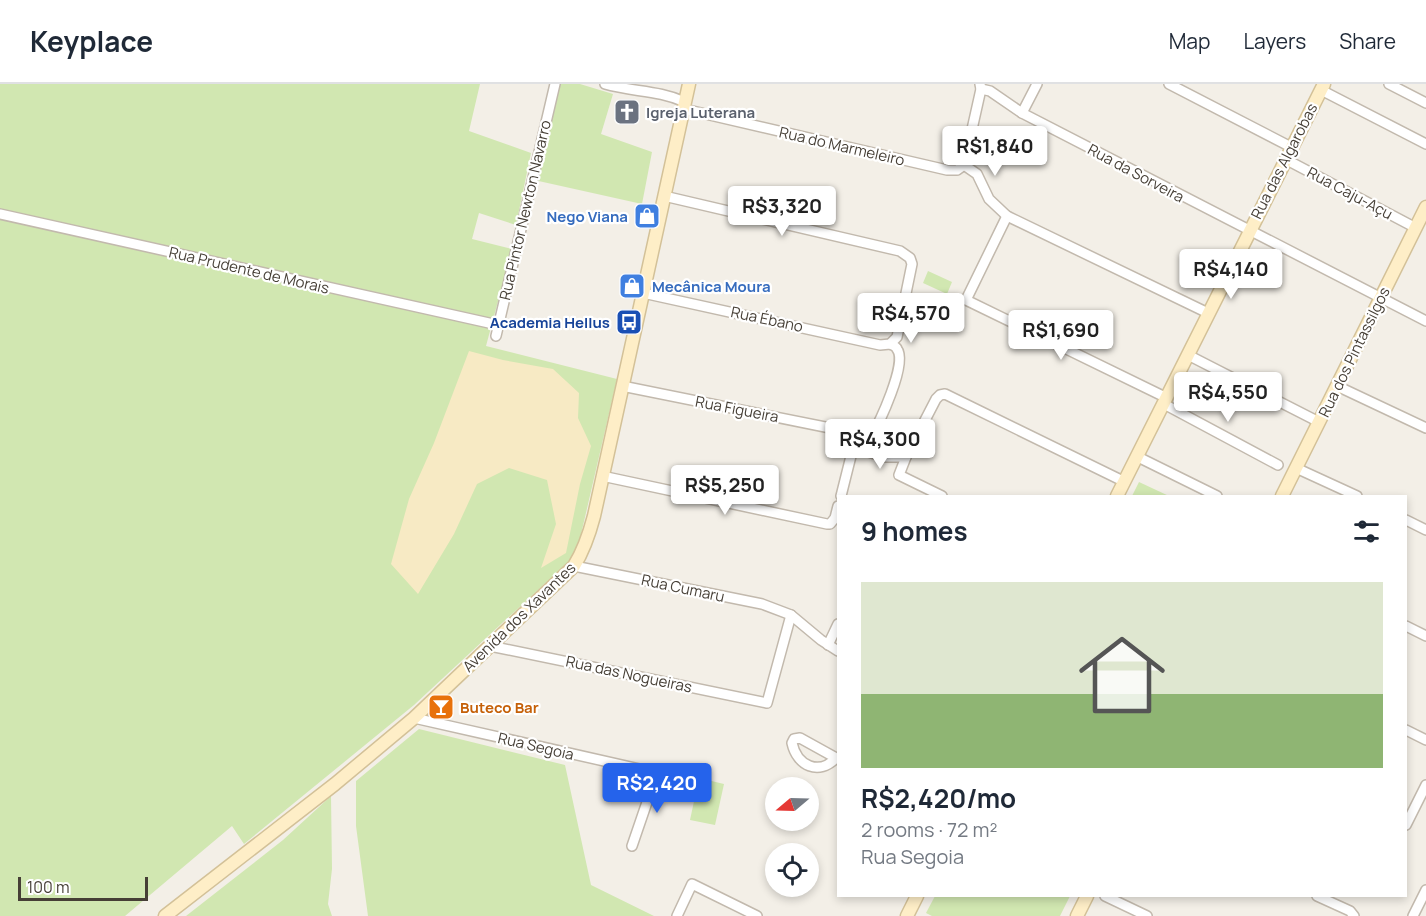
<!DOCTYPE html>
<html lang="en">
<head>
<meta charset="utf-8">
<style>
	:root { --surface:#fff; --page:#f6f6f7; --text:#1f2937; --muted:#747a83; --line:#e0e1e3; --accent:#2563eb }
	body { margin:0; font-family:Manrope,sans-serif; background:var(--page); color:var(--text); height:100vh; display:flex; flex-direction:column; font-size:22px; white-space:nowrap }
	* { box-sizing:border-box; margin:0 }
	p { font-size:20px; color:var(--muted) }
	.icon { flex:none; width:33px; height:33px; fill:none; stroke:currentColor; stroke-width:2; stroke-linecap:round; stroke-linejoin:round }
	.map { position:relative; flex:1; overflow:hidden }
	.details { position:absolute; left:837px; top:411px; width:570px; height:402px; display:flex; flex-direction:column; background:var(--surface); border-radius:0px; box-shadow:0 3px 9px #0003 }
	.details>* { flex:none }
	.needle { width:39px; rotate:251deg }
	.controls { position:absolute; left:765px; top:693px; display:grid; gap:12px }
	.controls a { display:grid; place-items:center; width:54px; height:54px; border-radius:50%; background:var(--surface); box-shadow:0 3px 9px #0003; font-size:30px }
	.scale { position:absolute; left:18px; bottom:15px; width:130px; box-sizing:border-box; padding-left:6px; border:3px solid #463f36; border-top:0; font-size:16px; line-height:21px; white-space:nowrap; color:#463f36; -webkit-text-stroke:4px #fff; paint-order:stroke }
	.price { position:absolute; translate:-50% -51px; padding:0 14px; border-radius:6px; background:#fff; color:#222; font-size:20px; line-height:39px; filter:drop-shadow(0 2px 3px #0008) }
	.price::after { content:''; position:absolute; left:50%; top:36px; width:18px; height:14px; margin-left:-9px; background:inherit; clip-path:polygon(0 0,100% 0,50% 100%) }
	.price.active { background:var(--accent); color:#fff }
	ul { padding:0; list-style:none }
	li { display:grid; align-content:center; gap:12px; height:318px; padding:0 24px }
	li+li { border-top:2px solid var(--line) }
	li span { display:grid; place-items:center; height:186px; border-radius:0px; color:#555 }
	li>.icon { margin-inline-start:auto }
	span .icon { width:108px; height:108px; fill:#fffc; stroke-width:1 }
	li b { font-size:26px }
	h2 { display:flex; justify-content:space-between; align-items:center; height:72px; padding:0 24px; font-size:26px }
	header { display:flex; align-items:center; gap:36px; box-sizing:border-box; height:84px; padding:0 30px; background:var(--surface); border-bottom:2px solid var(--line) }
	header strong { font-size:28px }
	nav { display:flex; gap:33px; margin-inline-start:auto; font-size:21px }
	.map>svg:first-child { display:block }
	.green { fill:#d1e7b1 }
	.sand { fill:#f7eac4 }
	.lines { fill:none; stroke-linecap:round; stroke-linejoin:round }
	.street-casing { stroke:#c2b9ad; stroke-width:12 }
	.secondary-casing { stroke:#d3c198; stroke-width:15 }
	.street { stroke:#fff; stroke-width:9 }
	.secondary { stroke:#feeec7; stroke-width:12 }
	.labels { text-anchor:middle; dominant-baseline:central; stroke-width:4.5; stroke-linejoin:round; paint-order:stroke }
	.worship-label { font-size:15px; font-weight:bold; fill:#5b616d; stroke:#fff; text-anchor:start }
	.street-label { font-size:15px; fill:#463f36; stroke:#fff }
	.shop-label { font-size:15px; font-weight:bold; fill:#366cbe; stroke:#fff; text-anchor:end }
	.transit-label { font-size:15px; font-weight:bold; fill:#164399; stroke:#fff; text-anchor:end }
	.food-label { font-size:15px; font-weight:bold; fill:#c56008; stroke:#fff; text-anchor:start }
</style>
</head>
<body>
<header>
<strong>Keyplace</strong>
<nav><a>Map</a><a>Layers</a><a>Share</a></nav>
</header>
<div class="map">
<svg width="1426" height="832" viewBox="0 0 1426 832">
	<rect width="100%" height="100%" fill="#f3efe7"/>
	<!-- green -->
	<g class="green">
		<polygon points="0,0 480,0 469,47 531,69 516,141 479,129 472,155 512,165 486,262 617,295 579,459 569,477 414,621 244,760 232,742 125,832 0,832"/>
		<polygon points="559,0 580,0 613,10 601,50 652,68 642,120 534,96"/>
		<polygon points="928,187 952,198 947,210 923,199"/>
		<polygon points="1139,398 1169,412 1132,412"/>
		<polygon points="419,645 565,681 591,801 654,832 368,832 356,742 356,697"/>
		<polygon points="699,694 724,700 715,741 690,736"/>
		<polygon points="331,712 332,785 328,820 332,832 186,832 283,756"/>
		<polygon points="935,812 1070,812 1060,832 932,832 926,829"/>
	</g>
	<!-- sand -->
	<polygon class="sand" points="469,267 503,276 553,285 579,309 578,334 591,362 580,400 566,469 541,484 556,440 547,396 509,384 477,400 454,450 418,510 391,480 409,415 434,359"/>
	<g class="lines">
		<!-- street casing -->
		<g class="street-casing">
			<g id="street">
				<path d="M 605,0 C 633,8 658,6 685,18"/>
				<polyline points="1169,0 1291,63"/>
				<polyline points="1389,0 1426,19"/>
				<polyline points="981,5 990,7 1022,29 1426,237"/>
				<polyline points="1321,6 1426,60"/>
				<polyline points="684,25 947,86 957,86 964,81"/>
				<polyline points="1022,29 1037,0"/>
				<polyline points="1285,75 1416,144"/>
				<polyline points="964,81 977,90 989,115 1007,132 1208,229"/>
				<polyline points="964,81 981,5 980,0"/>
				<polyline points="0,130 498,241"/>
				<polyline points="1007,132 966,216 1167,314"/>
				<polyline points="643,209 880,261 890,260 897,253 912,180 910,174 900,167 664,112"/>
				<polyline points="496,252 555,0"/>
				<polyline points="1188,271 1319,338"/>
				<polyline points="622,302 840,346 850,353 853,364 841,412"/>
				<polyline points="1337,302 1426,344"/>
				<polyline points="1164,320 1278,381"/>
				<polyline points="855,364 885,373 906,373"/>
				<path d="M 860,364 C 864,361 868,359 870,354 C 879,340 908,279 897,265 C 896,262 892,261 890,260"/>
				<polyline points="1138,373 1217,412"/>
				<polyline points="1296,384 1357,412"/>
				<polyline points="602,392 827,440 830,440 835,434 838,422"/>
				<polyline points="942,412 899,391 906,373 936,315 940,311 945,310 1125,398"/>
				<polyline points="1406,436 1426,446"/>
				<polyline points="574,482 762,520 791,531 821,556 838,567"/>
				<polyline points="1406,542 1426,552"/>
				<polyline points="828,561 838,540"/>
				<polyline points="490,562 767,619 791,531"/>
				<polyline points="414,634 657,689 632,762"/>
				<polyline points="1406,646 1426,656"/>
				<path d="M 836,674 C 819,692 797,682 792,659 L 794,655 L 800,654 L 838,675"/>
				<polyline points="1406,741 1426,701"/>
				<polyline points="1105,812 1147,832"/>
				<polyline points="1317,812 1350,827 1354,832"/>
				<polyline points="677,832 692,800 757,832"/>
				<polyline points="1413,832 1426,806"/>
			</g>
		</g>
		<!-- secondary casing -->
		<g class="secondary-casing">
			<g id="secondary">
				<polyline points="1117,412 1324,0"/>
				<polyline points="1282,412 1426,123"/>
				<path d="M 165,832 L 335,700 L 414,634 L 574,482 C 584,466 589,451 594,432 L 689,0"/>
				<polyline points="907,832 917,812"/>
				<polyline points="1077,832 1087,812"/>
			</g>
		</g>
		<!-- street -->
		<use href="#street" class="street"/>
		<!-- secondary -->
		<use href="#secondary" class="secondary"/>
	</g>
	<!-- icons -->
	<defs>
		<g id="church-square" transform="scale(1.35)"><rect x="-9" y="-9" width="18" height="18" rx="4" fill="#6b7280" stroke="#fff"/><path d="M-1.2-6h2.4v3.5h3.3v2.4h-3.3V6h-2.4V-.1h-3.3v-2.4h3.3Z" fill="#fff"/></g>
		<g id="shop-square" transform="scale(1.35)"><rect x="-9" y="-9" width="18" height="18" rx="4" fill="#3f7fe0" stroke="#fff"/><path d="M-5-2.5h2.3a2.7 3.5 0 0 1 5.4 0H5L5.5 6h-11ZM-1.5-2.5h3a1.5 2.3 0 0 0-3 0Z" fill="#fff"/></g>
		<g id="bus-square" transform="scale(1.35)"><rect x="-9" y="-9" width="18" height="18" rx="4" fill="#1a4fb4" stroke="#fff"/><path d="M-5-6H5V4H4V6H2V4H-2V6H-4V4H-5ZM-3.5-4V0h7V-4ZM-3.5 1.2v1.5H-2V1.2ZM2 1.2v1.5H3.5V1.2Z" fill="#fff"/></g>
		<g id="bar-square" transform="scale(1.35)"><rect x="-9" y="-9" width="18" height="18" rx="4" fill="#e8710a" stroke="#fff"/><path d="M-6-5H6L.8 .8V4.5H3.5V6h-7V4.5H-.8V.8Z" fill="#fff"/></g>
	</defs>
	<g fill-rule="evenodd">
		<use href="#church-square" x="627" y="28"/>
		<use href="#shop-square" x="647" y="132"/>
		<use href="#shop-square" x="632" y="202"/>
		<use href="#bus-square" x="629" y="238"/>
		<use href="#bar-square" x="441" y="623"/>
	</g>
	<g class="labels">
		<!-- worship labels -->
		<g class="worship-label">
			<text x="646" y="28">Igreja Luterana</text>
		</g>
		<!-- street labels -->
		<g class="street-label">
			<text transform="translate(842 62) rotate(13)">Rua do Marmeleiro</text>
			<text transform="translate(1284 77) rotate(-63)">Rua das Algarobas</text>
			<text transform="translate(1136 89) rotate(28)">Rua da Sorveira</text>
			<text transform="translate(1350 109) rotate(28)">Rua Caju-Açu</text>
			<text transform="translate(525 126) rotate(-77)">Rua Pintor Newton Navarro</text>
			<text transform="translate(249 186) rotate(13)">Rua Prudente de Morais</text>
			<text transform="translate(767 235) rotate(12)">Rua Ébano</text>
			<text transform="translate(1354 268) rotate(-64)">Rua dos Pintassilgos</text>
			<text transform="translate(737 325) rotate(11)">Rua Figueira</text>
			<text transform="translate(683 504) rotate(12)">Rua Cumaru</text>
			<text transform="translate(519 533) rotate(-44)">Avenida dos Xavantes</text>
			<text transform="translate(629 590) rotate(12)">Rua das Nogueiras</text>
			<text transform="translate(536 662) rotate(13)">Rua Segoia</text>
		</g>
		<!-- shop labels -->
		<g class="shop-label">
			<text x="628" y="132">Nego Viana</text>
			<text x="652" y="202" text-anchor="start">Mecânica Moura</text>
		</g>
		<!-- transit labels -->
		<g class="transit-label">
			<text x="610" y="238">Academia Hellus</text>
		</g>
		<!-- food labels -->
		<g class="food-label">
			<text x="460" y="623">Buteco Bar</text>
		</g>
	</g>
</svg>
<div class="controls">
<a><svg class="needle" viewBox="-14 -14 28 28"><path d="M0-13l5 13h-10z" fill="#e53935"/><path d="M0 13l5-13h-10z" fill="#747a83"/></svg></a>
<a><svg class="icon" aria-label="locate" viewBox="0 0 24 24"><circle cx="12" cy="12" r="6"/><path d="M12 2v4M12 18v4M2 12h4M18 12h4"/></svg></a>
</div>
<div class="scale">100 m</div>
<b class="price" style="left:995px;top:93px">R$1,840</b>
<b class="price" style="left:782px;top:153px">R$3,320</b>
<b class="price" style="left:1231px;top:216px">R$4,140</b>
<b class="price" style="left:911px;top:260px">R$4,570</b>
<b class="price" style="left:1061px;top:277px">R$1,690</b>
<b class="price" style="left:1228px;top:339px">R$4,550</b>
<b class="price" style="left:880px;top:386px">R$4,300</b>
<b class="price" style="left:725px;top:432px">R$5,250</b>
<b class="price active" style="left:657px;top:730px">R$2,420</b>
<section class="details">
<h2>9 homes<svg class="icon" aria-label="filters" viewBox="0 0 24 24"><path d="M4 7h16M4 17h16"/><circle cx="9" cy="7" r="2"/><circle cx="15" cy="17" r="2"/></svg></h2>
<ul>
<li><span style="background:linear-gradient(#dfe7d0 60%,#8fb573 0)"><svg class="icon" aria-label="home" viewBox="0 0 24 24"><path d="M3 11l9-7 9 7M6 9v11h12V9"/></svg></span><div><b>R$2,420/mo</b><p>2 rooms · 72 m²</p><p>Rua Segoia</p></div></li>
</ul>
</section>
</div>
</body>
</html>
